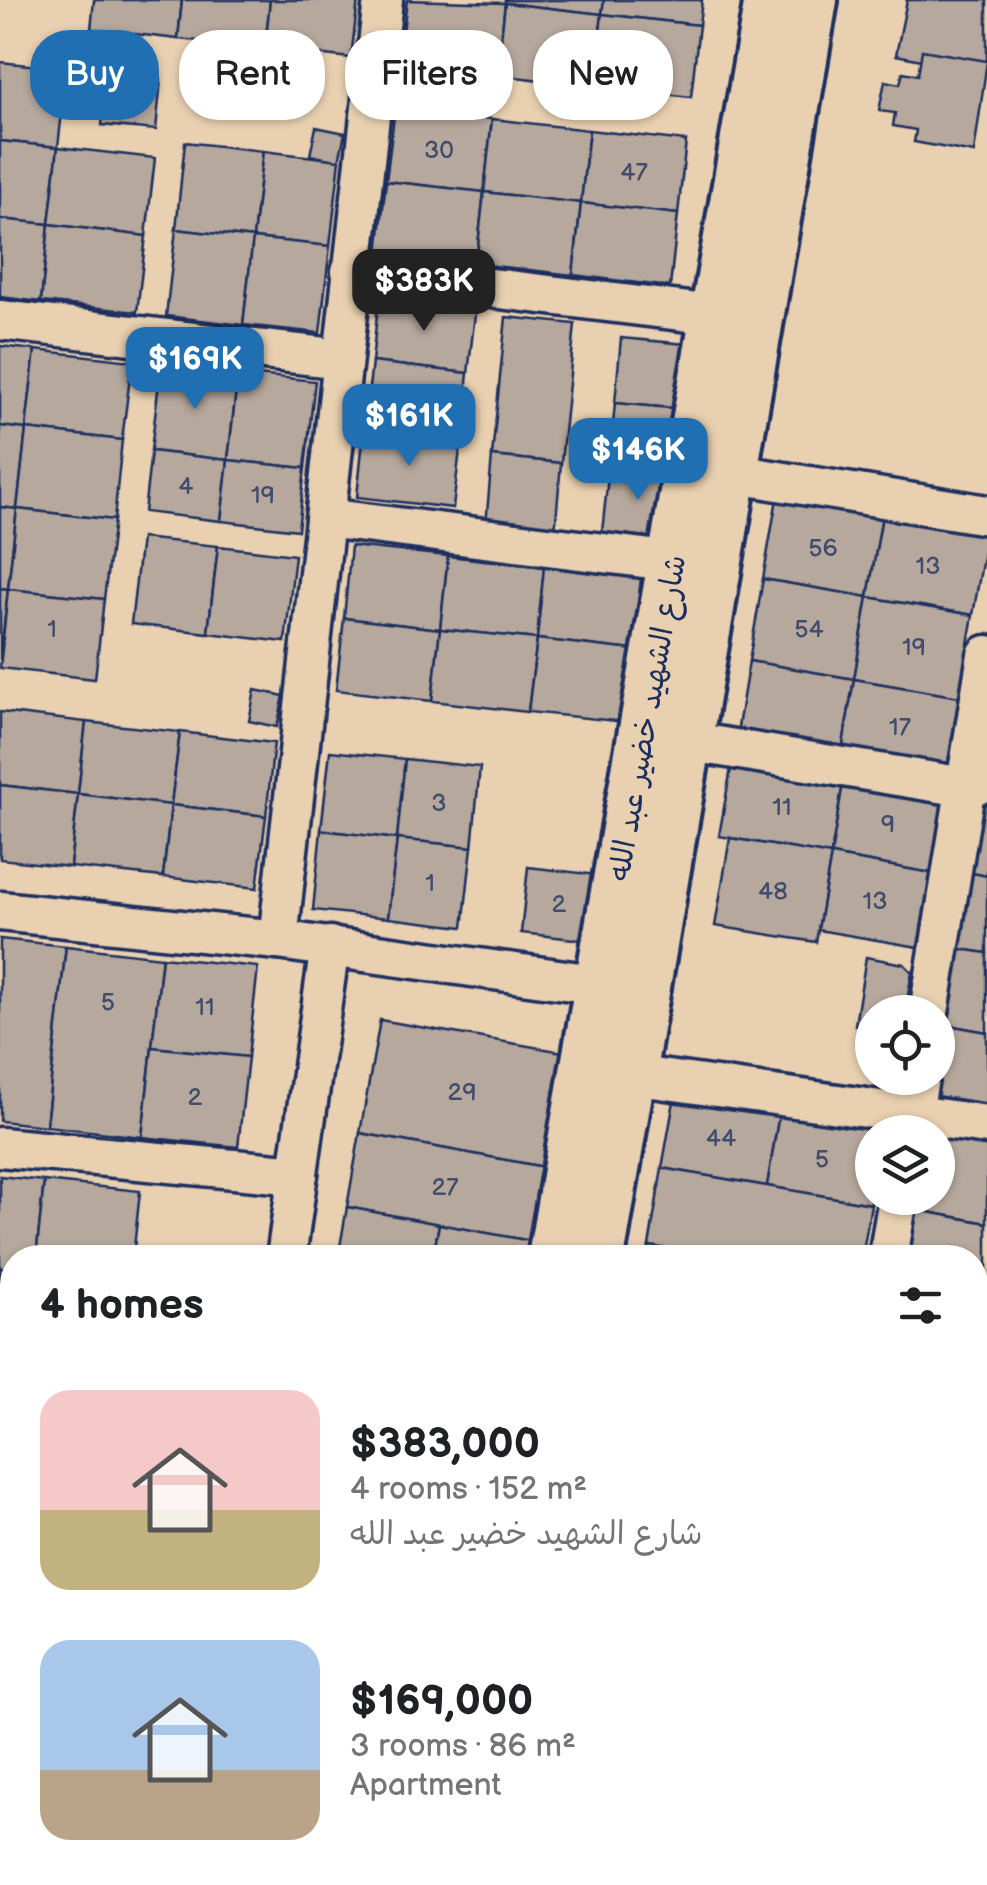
<!DOCTYPE html>
<html lang="en">
<head>
<meta charset="utf-8">
<style>
	:root { --surface:#fff; --page:#f6f6f6; --text:#202124; --muted:#757577; --accent:#1f6fb2 }
	body { margin:0; font-family:"Balsamiq Sans","Playpen Sans Arabic",sans-serif; background:var(--page); color:var(--text); height:100vh; display:flex; flex-direction:column; font-size:38px; white-space:nowrap }
	* { box-sizing:border-box; margin:0 }
	p { font-size:32px; color:var(--muted) }
	.icon { flex:none; width:55px; height:55px; fill:none; stroke:currentColor; stroke-width:2; stroke-linecap:round; stroke-linejoin:round }
	.map { position:relative; flex:1; overflow:hidden }
	.drawer { position:absolute; left:0px; top:1245px; width:988px; height:640px; display:flex; flex-direction:column; background:var(--surface); border-radius:40px 40px 0 0; box-shadow:0 2px 8px #0004 }
	.drawer>* { flex:none }
	.guide { position:absolute; left:30px; top:30px; width:928px; height:90px; display:flex; gap:20px }
	.buttons { position:absolute; left:855px; top:995px; display:grid; gap:20px }
	.buttons a { display:grid; place-items:center; width:100px; height:100px; border-radius:50%; background:var(--surface); box-shadow:0 2px 8px #0004; font-size:50px }
	.price { position:absolute; translate:-50% -85px; padding:0 22px; border-radius:20px; background:var(--accent); color:#fff; font-size:32px; line-height:65px; filter:drop-shadow(0 2px 5px #0008) }
	.price::after { content:''; position:absolute; left:50%; top:60px; width:30px; height:22px; margin-left:-15px; background:inherit; clip-path:polygon(0 0,100% 0,50% 100%) }
	.price.active { background:#222; color:#fff }
	ul { padding:0; list-style:none }
	li { display:flex; align-items:center; gap:30px; height:250px; padding:0 40px }
	li span { display:grid; place-items:center; flex:none; width:280px; height:200px; border-radius:30px; color:#555 }
	li>.icon { margin-inline-start:auto }
	span .icon { width:120px; height:120px; fill:#fffc; stroke-width:1 }
	li b { font-size:42px }
	h2 { display:flex; justify-content:space-between; align-items:center; height:120px; padding:0 40px; font-size:42px }
	.chip { padding:0 35px; border-radius:40px; background:var(--surface); box-shadow:0 2px 8px #0004; font-size:35px; line-height:90px }
	.chip.active { background:var(--accent); color:#fff }
	.map>svg:first-child { display:block }
	.building { fill:#b6a89c; stroke:#1b2f5e; stroke-width:2.5 }
	.lines { fill:none; stroke-linecap:round; stroke-linejoin:round }
	.minor-casing { stroke:#1b2f5e; stroke-width:45 }
	.secondary-casing { stroke:#1b2f5e; stroke-width:60 }
	.minor { stroke:#e9d0b1; stroke-width:38 }
	.secondary { stroke:#e9d0b1; stroke-width:52 }
	.labels { text-anchor:middle; dominant-baseline:central; stroke-width:8; stroke-linejoin:round; paint-order:stroke }
	.number-label { font-size:25px; fill:#424d6e }
	.street-label { font-size:30px; fill:#1b2f5e; stroke:#e9d0b1 }
</style>
</head>
<body>
<div class="map">
<svg width="987" height="1885" viewBox="0 0 987 1885">
	<rect width="100%" height="100%" fill="#e9d0b1"/>
	<filter id="ink" filterUnits="userSpaceOnUse"><feTurbulence type="fractalNoise" baseFrequency=".01" numOctaves="2"/><feDisplacementMap in="SourceGraphic" scale="20" xChannelSelector="R" yChannelSelector="G"/><feConvolveMatrix kernelMatrix="1 2 1 2 8 2 1 2 1" color-interpolation-filters="sRGB"/></filter>
	<g filter="url(#ink)">
		<!-- building -->
		<g class="building">
			<polygon points="94,0 182,0 178,39 91,29"/>
			<polygon points="182,0 270,0 265,48 178,39"/>
			<polygon points="270,0 358,0 351,58 265,48"/>
			<polygon points="407,0 505,3 497,75 399,64"/>
			<polygon points="505,0 604,0 602,14 505,3"/>
			<polygon points="604,0 702,0 699,25 602,14"/>
			<polygon points="907,0 987,0 987,73 896,55"/>
			<polygon points="505,3 602,14 594,86 497,75"/>
			<polygon points="602,14 699,25 691,97 594,86"/>
			<polygon points="922,50 987,61 974,153 914,142 916,130 893,126 895,113 879,111 885,81 900,84 903,72 918,75"/>
			<polygon points="0,62 67,69 58,147 0,141"/>
			<polygon points="107,74 161,79 156,130 102,125"/>
			<polygon points="395,108 492,119 484,192 386,181"/>
			<polygon points="492,119 589,130 581,203 484,192"/>
			<polygon points="316,127 345,133 339,161 310,155"/>
			<polygon points="589,130 686,141 678,214 581,203"/>
			<polygon points="0,141 58,147 49,224 0,219"/>
			<polygon points="185,142 263,151 253,238 176,229"/>
			<polygon points="58,147 155,158 146,236 49,224"/>
			<polygon points="263,151 340,160 330,246 253,238"/>
			<polygon points="386,181 484,192 476,264 378,253"/>
			<polygon points="484,192 581,203 573,275 476,264"/>
			<polygon points="581,203 678,214 670,287 573,275"/>
			<polygon points="0,219 49,224 41,302 0,297"/>
			<polygon points="49,224 146,236 137,312 41,302"/>
			<polygon points="176,229 253,238 243,325 166,316"/>
			<polygon points="253,238 330,246 320,333 243,325"/>
			<polygon points="379,295 476,306 468,373 372,362"/>
			<polygon points="506,317 575,324 561,463 492,456"/>
			<polygon points="621,338 686,344 681,409 615,403"/>
			<polygon points="0,346 35,350 26,429 0,426"/>
			<polygon points="35,350 132,361 122,440 26,429"/>
			<polygon points="372,362 468,373 461,441 364,430"/>
			<polygon points="161,364 238,373 228,460 151,451"/>
			<polygon points="238,373 315,381 305,468 228,460"/>
			<polygon points="615,403 681,409 674,474 609,467"/>
			<polygon points="0,426 26,429 17,509 0,507"/>
			<polygon points="26,429 122,440 114,520 17,509"/>
			<polygon points="364,430 461,441 453,508 357,497"/>
			<polygon points="151,451 228,460 221,521 144,512"/>
			<polygon points="492,456 561,463 555,532 486,525"/>
			<polygon points="228,460 305,468 298,530 221,521"/>
			<polygon points="609,467 674,474 668,539 602,532"/>
			<polygon points="777,498 882,516 868,597 763,579"/>
			<polygon points="0,507 17,509 8,589 0,588"/>
			<polygon points="17,509 114,520 104,599 8,589"/>
			<polygon points="882,516 987,534 973,615 868,597"/>
			<polygon points="141,538 218,546 208,633 131,624"/>
			<polygon points="218,546 295,555 285,642 208,633"/>
			<polygon points="351,546 448,556 440,629 344,618"/>
			<polygon points="448,556 544,567 537,639 440,629"/>
			<polygon points="544,567 641,578 633,650 537,639"/>
			<polygon points="763,579 868,597 854,679 749,661"/>
			<polygon points="0,588 8,589 0,660"/>
			<polygon points="8,589 104,599 95,679 0,668"/>
			<polygon points="868,597 973,615 959,697 854,679"/>
			<polygon points="344,618 440,629 432,701 336,690"/>
			<polygon points="440,629 537,639 528,712 432,701"/>
			<polygon points="537,639 633,650 625,722 528,712"/>
			<polygon points="749,661 854,679 841,757 736,739"/>
			<polygon points="854,679 959,697 946,775 841,757"/>
			<polygon points="255,690 284,696 277,727 249,721"/>
			<polygon points="0,712 86,722 78,794 0,785"/>
			<polygon points="86,722 180,732 171,805 78,794"/>
			<polygon points="180,732 274,743 266,816 171,805"/>
			<polygon points="330,751 405,759 397,839 321,830"/>
			<polygon points="733,757 844,777 831,855 719,836"/>
			<polygon points="405,759 480,767 472,847 397,839"/>
			<polygon points="844,777 945,794 931,873 831,855"/>
			<polygon points="0,785 78,794 70,867 0,859"/>
			<polygon points="78,794 171,805 163,877 70,867"/>
			<polygon points="984,800 987,800 987,876 972,873"/>
			<polygon points="171,805 266,816 257,888 163,877"/>
			<polygon points="321,830 397,839 388,918 313,910"/>
			<polygon points="730,838 831,855 816,942 715,926"/>
			<polygon points="397,839 472,847 463,927 388,918"/>
			<polygon points="831,855 931,873 918,947 818,930"/>
			<polygon points="528,867 598,875 591,941 521,933"/>
			<polygon points="972,873 987,876 987,953 960,949"/>
			<polygon points="0,939 66,946 46,1126 0,1121"/>
			<polygon points="66,946 162,957 142,1137 46,1126"/>
			<polygon points="960,949 987,953 987,1032 948,1025"/>
			<polygon points="162,957 258,967 248,1057 152,1047"/>
			<polygon points="866,957 904,964 912,972 905,1012 872,1012 872,1028 855,1025"/>
			<polygon points="380,1020 563,1052 544,1167 360,1133"/>
			<polygon points="948,1025 987,1032 987,1104 936,1096"/>
			<polygon points="152,1047 248,1057 238,1147 142,1137"/>
			<polygon points="676,1090 780,1108 767,1186 662,1168"/>
			<polygon points="780,1108 885,1126 884,1132 872,1132 871,1204 767,1186"/>
			<polygon points="360,1133 544,1167 531,1241 347,1207"/>
			<polygon points="938,1137 987,1145 987,1223 917,1210 919,1198 938,1198"/>
			<polygon points="662,1168 871,1204 862,1258 718,1258 649,1246"/>
			<polygon points="0,1176 44,1181 36,1258 12,1258 12,1270 0,1268"/>
			<polygon points="44,1181 140,1191 133,1258 36,1258"/>
			<polygon points="347,1207 439,1224 433,1258 338,1258"/>
			<polygon points="917,1210 987,1223 987,1298 975,1296 975,1258 908,1258"/>
			<polygon points="439,1224 531,1241 528,1258 433,1258"/>
			<polygon points="649,1246 718,1258 647,1258"/>
			<polygon points="0,1268 12,1270 12,1362 0,1360"/>
			<polygon points="975,1320 987,1322 987,1399 975,1397"/>
			<polygon points="975,1397 987,1399 987,1416 975,1476"/>
			<polygon points="0,1408 12,1409 9,1501 0,1500"/>
			<polygon points="987,1416 987,1478 975,1476"/>
			<polygon points="975,1476 987,1478 987,1555 975,1553"/>
			<polygon points="0,1500 9,1501 0,1591"/>
			<polygon points="9,1501 12,1501 12,1593 0,1591"/>
			<polygon points="271,1872 330,1872 328,1882"/>
			<polygon points="542,1872 606,1872 651,1880 650,1885 540,1885"/>
			<polygon points="725,1872 810,1872 808,1885 723,1885"/>
			<polygon points="811,1872 878,1872 876,1885 809,1885"/>
			<polygon points="878,1872 950,1872 948,1885 876,1885"/>
		</g>
		<g class="lines">
			<!-- minor casing -->
			<g class="minor-casing">
				<g id="minor">
					<polyline points="351,271 714,315"/>
					<polyline points="0,320 342,359"/>
					<polyline points="730,473 987,515"/>
					<polyline points="325,518 675,562"/>
					<polyline points="686,741 964,787 987,782"/>
					<polyline points="0,911 278,940 601,985"/>
					<polyline points="278,940 383,0"/>
					<polyline points="929,1012 987,655"/>
					<polyline points="603,1071 987,1125"/>
					<polyline points="910,1132 919,1078"/>
					<polyline points="0,1147 298,1175"/>
					<polyline points="286,1258 330,946"/>
					<polyline points="888,1258 898,1198"/>
					<polyline points="975,1308 987,1310"/>
					<polyline points="0,1387 12,1388"/>
					<polyline points="975,1584 987,1586"/>
					<polyline points="0,1625 12,1626"/>
					<polyline points="65,1872 141,1885"/>
					<polyline points="18,1885 19,1872"/>
					<polyline points="975,1885 987,1812"/>
				</g>
			</g>
			<!-- secondary casing -->
			<g class="secondary-casing">
				<g id="secondary">
					<polyline points="554,1258 771,0"/>
					<polyline points="598,1258 811,0"/>
					<polyline points="444,1885 446,1872"/>
					<polyline points="489,1885 491,1872"/>
				</g>
			</g>
			<!-- minor -->
			<use href="#minor" class="minor"/>
			<!-- secondary -->
			<use href="#secondary" class="secondary"/>
		</g>
	</g>
	<g class="labels">
		<!-- number labels -->
		<g class="number-label">
			<text x="439" y="150">30</text>
			<text x="634" y="172">47</text>
			<text x="186" y="486">4</text>
			<text x="263" y="495">19</text>
			<text x="823" y="548">56</text>
			<text x="928" y="566">13</text>
			<text x="52" y="629">1</text>
			<text x="809" y="629">54</text>
			<text x="914" y="647">19</text>
			<text x="900" y="727">17</text>
			<text x="439" y="803">3</text>
			<text x="782" y="807">11</text>
			<text x="888" y="824">9</text>
			<text x="430" y="883">1</text>
			<text x="773" y="891">48</text>
			<text x="875" y="901">13</text>
			<text x="559" y="904">2</text>
			<text x="108" y="1002">5</text>
			<text x="205" y="1007">11</text>
			<text x="462" y="1092">29</text>
			<text x="195" y="1097">2</text>
			<text x="721" y="1138">44</text>
			<text x="822" y="1159">5</text>
			<text x="445" y="1187">27</text>
		</g>
		<!-- street labels -->
		<g class="street-label">
			<text transform="translate(648 718) rotate(-80)">شارع الشهيد خضير عبد الله</text>
		</g>
	</g>
</svg>
<div class="buttons">
<a><svg class="icon" aria-label="locate" viewBox="0 0 24 24"><circle cx="12" cy="12" r="6"/><path d="M12 2v4M12 18v4M2 12h4M18 12h4"/></svg></a>
<a><svg class="icon" aria-label="layers" viewBox="0 0 24 24"><path d="M12 4l9 5-9 5-9-5zM3 14l9 5 9-5"/></svg></a>
</div>
<b class="price active" style="left:424px;top:334px">$383K</b>
<b class="price" style="left:195px;top:412px">$169K</b>
<b class="price" style="left:409px;top:469px">$161K</b>
<b class="price" style="left:638px;top:503px">$146K</b>
<div class="guide">
<a class="chip active">Buy</a>
<a class="chip">Rent</a>
<a class="chip">Filters</a>
<a class="chip">New</a>
</div>
<section class="drawer">
<h2>4 homes<svg class="icon" aria-label="filters" viewBox="0 0 24 24"><path d="M4 7h16M4 17h16"/><circle cx="9" cy="7" r="2"/><circle cx="15" cy="17" r="2"/></svg></h2>
<ul>
<li><span style="background:linear-gradient(#f6c9c9 60%,#c2b280 0)"><svg class="icon" aria-label="home" viewBox="0 0 24 24"><path d="M3 11l9-7 9 7M6 9v11h12V9"/></svg></span><div><b>$383,000</b><p>4 rooms · 152 m²</p><p>شارع الشهيد خضير عبد الله</p></div></li>
<li><span style="background:linear-gradient(#a9c7e8 65%,#b9a48a 0)"><svg class="icon" aria-label="home" viewBox="0 0 24 24"><path d="M3 11l9-7 9 7M6 9v11h12V9"/></svg></span><div><b>$169,000</b><p>3 rooms · 86 m²</p><p>Apartment</p></div></li>
</ul>
</section>
</div>
</body>
</html>
